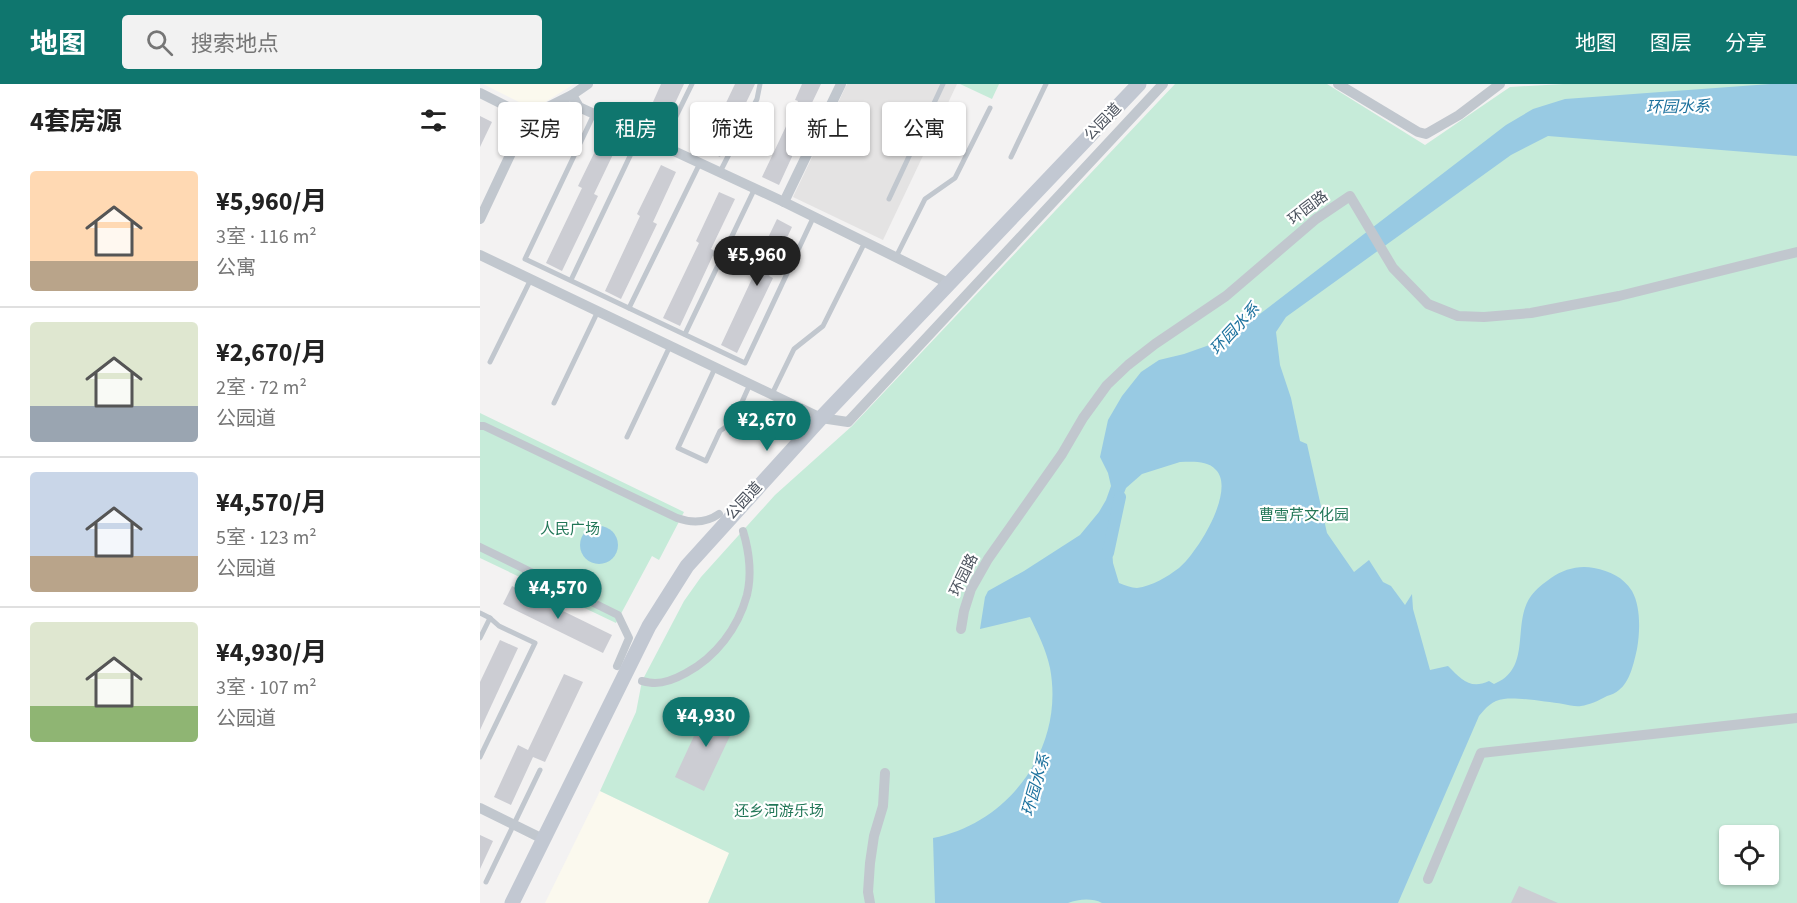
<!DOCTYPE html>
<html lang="zh">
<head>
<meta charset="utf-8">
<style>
	:root { --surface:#fff; --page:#f2f2f2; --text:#222; --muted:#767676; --line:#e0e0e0; --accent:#0f766e }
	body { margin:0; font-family:"Source Sans 3","Noto Sans SC",sans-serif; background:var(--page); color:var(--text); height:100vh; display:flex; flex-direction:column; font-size:22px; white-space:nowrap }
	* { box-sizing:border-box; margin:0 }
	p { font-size:20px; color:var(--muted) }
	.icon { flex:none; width:33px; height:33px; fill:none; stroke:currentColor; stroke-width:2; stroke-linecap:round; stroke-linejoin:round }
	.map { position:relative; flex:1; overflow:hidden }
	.panel { display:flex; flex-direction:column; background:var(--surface); width:480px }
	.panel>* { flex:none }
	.top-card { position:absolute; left:18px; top:18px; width:570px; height:54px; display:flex; gap:12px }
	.controls { position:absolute; left:1239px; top:741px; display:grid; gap:12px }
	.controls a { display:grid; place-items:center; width:60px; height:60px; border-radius:6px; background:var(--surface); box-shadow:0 2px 4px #0004; font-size:30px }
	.price { position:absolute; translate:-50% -51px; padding:0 14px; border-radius:21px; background:var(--accent); color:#fff; font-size:20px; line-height:39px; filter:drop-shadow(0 2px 3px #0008) }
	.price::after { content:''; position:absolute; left:50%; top:36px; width:18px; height:14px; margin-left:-9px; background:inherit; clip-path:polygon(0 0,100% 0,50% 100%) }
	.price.active { background:#222; color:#fff }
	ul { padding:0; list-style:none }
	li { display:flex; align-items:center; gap:18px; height:150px; padding:0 30px }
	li+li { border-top:2px solid var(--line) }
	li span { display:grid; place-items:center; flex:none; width:168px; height:120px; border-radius:6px; color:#555 }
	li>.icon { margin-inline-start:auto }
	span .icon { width:72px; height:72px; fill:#fffc; stroke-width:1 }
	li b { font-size:26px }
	h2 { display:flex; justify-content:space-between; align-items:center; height:72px; padding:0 30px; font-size:26px }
	.chip { padding:0 21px; border-radius:6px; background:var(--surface); box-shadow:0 2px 4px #0004; font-size:21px; line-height:54px }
	.chip.active { background:var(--accent); color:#fff }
	header { display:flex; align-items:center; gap:36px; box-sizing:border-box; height:84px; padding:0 30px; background:var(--accent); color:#fff }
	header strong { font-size:28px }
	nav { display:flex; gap:33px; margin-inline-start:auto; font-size:21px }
	.search { width:420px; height:54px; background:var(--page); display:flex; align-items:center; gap:15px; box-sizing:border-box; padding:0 21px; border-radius:6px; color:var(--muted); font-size:22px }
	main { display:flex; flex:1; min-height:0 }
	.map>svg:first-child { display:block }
	.commercial { fill:#fbf9ee }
	.education { fill:#e4e3e3 }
	.green { fill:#c6ebd9; fill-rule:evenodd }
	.water { fill:#98cae3; fill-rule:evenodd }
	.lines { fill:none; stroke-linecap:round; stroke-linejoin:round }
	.canal { stroke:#98cae3; stroke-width:12 }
	.building { fill:#cccdd3 }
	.service { stroke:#c1c7ce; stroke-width:5 }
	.pedestrian { stroke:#c1c7ce; stroke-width:8 }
	.minor { stroke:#c1c7ce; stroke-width:10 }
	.secondary { stroke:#c2c8d2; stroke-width:15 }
	.labels { text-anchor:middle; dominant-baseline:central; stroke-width:4.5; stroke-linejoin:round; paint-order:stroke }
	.street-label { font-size:15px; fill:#4b525d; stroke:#fff }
	.park-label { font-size:15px; fill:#237758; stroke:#fff }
	.water-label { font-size:16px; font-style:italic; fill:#1d729e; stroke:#fff }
</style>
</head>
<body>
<header>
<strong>地图</strong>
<div class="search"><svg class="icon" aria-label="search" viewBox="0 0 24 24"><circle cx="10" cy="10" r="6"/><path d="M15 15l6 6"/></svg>搜索地点</div>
<nav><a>地图</a><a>图层</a><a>分享</a></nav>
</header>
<main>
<section class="panel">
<h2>4套房源<svg class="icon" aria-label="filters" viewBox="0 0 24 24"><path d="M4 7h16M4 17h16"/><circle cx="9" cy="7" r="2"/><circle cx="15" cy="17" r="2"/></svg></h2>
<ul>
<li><span style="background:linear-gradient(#ffd9b3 75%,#b9a48a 0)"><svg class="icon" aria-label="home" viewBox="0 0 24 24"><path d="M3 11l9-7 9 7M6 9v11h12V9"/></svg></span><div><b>¥5,960/月</b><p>3室 · 116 m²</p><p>公寓</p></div></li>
<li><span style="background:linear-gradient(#dfe7d0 70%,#9aa5b1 0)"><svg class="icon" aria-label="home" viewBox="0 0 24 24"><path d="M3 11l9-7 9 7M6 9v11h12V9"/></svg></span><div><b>¥2,670/月</b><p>2室 · 72 m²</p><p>公园道</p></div></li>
<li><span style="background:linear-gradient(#c9d6e8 70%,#b9a48a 0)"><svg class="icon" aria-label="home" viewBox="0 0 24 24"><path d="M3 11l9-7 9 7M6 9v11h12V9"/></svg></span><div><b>¥4,570/月</b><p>5室 · 123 m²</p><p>公园道</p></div></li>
<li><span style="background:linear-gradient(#dfe7d0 70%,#8fb573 0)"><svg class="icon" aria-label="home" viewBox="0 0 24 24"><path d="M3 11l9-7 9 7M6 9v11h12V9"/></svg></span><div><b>¥4,930/月</b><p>3室 · 107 m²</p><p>公园道</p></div></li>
</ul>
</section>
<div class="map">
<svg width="1317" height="819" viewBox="0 0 1317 819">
	<rect width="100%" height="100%" fill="#f3f2f2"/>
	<!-- commercial -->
	<g class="commercial">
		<polygon points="3,0 94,0 62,20 51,24"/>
		<polygon points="120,707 250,769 228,819 65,819"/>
	</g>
	<!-- education -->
	<polygon class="education" points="367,0 477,0 403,156 313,113"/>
	<!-- green -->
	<g class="green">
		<polygon points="480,0 519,0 512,15"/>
		<path d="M 695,0 L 847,0 L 945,61 L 1030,3 L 1084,0 L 1317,0 L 1317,819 L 228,819 L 249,769 L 120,707 L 156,628 L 162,597 L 204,517 L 221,493 L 295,411 L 372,342 ZM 1250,752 L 1288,752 L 1288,790 L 1250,790 Z"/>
		<polygon points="0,329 204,428 179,476 172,472 136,539 0,474"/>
	</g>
	<!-- water -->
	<g class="water">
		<path d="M 1290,0 L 1317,0 L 1317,72 L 1068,52 L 1031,71 L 806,233 L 796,248 L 800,281 L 811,314 L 820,357 L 827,360 L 847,449 L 874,488 L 889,476 L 903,498 L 911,502 L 925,521 L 932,510 L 933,525 L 950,586 L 968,582 C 981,595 990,606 1009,597 L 1014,600 C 1053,584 1031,540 1051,512 C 1056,505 1064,499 1071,494 C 1084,485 1099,481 1114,484 C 1130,487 1143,493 1152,507 C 1161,523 1160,548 1157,565 C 1154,578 1150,598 1139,606 C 1136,609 1131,611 1127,612 C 1120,616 1109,621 1101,622 C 1096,623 1089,621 1083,620 C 1067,618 1038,613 1024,615 C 1012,616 1006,624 999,632 L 918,819 L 622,819 C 612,814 599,815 588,819 L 455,819 L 453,754 C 530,739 585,663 570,584 C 566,565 558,550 550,533 L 500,545 L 505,513 L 508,507 L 544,487 L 600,451 L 619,428 L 626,416 L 631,402 L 628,389 L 620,373 L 628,336 L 642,312 L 661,288 L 679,276 L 704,270 L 738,258 L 772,236 L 1026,41 L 1053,25 L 1085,15 ZM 700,378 C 712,378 727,376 736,386 C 756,407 717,469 699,484 C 687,493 672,502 657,504 C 651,504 645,501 639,499 L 633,479 L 631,452 L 636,430 L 646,404 L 662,390 Z"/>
		<circle cx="119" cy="461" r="19"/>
	</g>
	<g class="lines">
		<!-- canal -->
		<polyline class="canal" points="628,469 640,413"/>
	</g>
	<!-- building -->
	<g class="building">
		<polygon points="181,0 204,0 183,45 165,36"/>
		<polygon points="255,0 275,0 240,73 224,65"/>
		<polygon points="322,0 341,0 330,23 334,25 299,101 282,93 318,17 315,16"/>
		<polygon points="0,32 12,38 0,63"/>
		<polygon points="122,53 138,60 114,110 118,112 82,187 66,179 102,104 98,102"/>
		<polygon points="181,81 196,88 173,138 177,140 141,215 125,207 160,132 157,130"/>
		<polygon points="239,108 255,115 231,165 235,167 200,242 183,234 219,159 216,157"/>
		<polygon points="297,135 312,143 289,192 293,194 257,269 241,261 276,186 273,185"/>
		<polygon points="32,502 132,551 123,569 23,520"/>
		<polygon points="20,556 38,564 0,646 0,598"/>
		<polygon points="84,590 103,598 65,678 53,673 31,721 14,713 38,661 48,666"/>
		<polygon points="226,622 257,637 224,707 195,693 214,652 212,651"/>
		<polygon points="0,751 13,757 0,785"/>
		<polygon points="1039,802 1078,819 1031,819"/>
	</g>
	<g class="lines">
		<!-- service -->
		<g class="service">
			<polyline points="114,30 45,175 265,279 334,132"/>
			<polyline points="182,61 212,0"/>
			<polyline points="531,73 566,0"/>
			<polyline points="240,88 277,15 280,0"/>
			<polyline points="409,115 463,0"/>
			<polyline points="416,173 445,115 475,94 510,24"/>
			<polyline points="91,196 160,51"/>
			<polyline points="149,224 220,79"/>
			<polyline points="205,250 275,104"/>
			<polyline points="10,278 51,195"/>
			<polyline points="235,284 198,364 226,377 240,347 253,338 270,300"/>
			<polyline points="292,310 314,265 343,242 385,158"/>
			<polyline points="74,319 118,227"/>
			<polyline points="147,353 190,262"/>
			<polyline points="0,529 10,534 19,542 55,559 0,673"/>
			<polyline points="0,554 10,534"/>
			<polyline points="6,798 60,686"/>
		</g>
		<!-- pedestrian -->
		<g class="pedestrian">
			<path d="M 0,342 L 4,342 L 197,434 C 211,439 226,439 239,430"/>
			<polyline points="0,463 138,531 149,554 137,582"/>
			<path d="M 162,597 C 166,598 171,599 175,599 C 186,599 197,594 206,589 C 236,573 258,544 267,511 C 272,490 269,467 263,447"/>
		</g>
		<!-- minor -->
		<g class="minor">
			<polyline points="858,0 938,48 946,50 979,31 1020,0"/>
			<polyline points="0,9 48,33"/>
			<polyline points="92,11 99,23 304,118 470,200"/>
			<polyline points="304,118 361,0"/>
			<polyline points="0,135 48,33 92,11 108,0"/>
			<polyline points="0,171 341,334 368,338 683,0"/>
			<polyline points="481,545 484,527 491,505 508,475 582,370 603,334 627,301 648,281 675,260 746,212 836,135 870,112 913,184 948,220 978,232 1004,233 1051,229 1139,212 1317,168"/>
			<polyline points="0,724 63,755"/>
			<polyline points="948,795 1001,669 1317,634"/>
			<polyline points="390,819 388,808 390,779 394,752 403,722 405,689"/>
		</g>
		<!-- secondary -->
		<polyline class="secondary" points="32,819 169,542 207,482 341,334 659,0"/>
	</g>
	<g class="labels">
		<!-- street labels -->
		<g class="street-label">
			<text transform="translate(623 38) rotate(-46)">公园道</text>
			<text transform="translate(828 124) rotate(-37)">环园路</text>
			<text transform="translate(264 417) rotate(-47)">公园道</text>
			<text transform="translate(484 491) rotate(-64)">环园路</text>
		</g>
		<!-- park labels -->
		<g class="park-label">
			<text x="824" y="431">曹雪芹文化园</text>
			<text x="90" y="445">人民广场</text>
			<text x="299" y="727">还乡河游乐场</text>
		</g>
		<!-- water labels -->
		<g class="water-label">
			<text transform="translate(1198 23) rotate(-1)">环园水系</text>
			<text transform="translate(755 245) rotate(-47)">环园水系</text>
			<text transform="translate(556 701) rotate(-74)">环园水系</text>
		</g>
	</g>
</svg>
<div class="controls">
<a><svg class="icon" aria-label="locate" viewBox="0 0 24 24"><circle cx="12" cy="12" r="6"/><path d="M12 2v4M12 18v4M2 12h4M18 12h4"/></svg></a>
</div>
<b class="price active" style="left:277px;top:203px">¥5,960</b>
<b class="price" style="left:287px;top:368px">¥2,670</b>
<b class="price" style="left:78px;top:536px">¥4,570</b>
<b class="price" style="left:226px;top:664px">¥4,930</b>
<div class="top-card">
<a class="chip">买房</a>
<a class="chip active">租房</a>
<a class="chip">筛选</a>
<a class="chip">新上</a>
<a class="chip">公寓</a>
</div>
</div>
</main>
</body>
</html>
